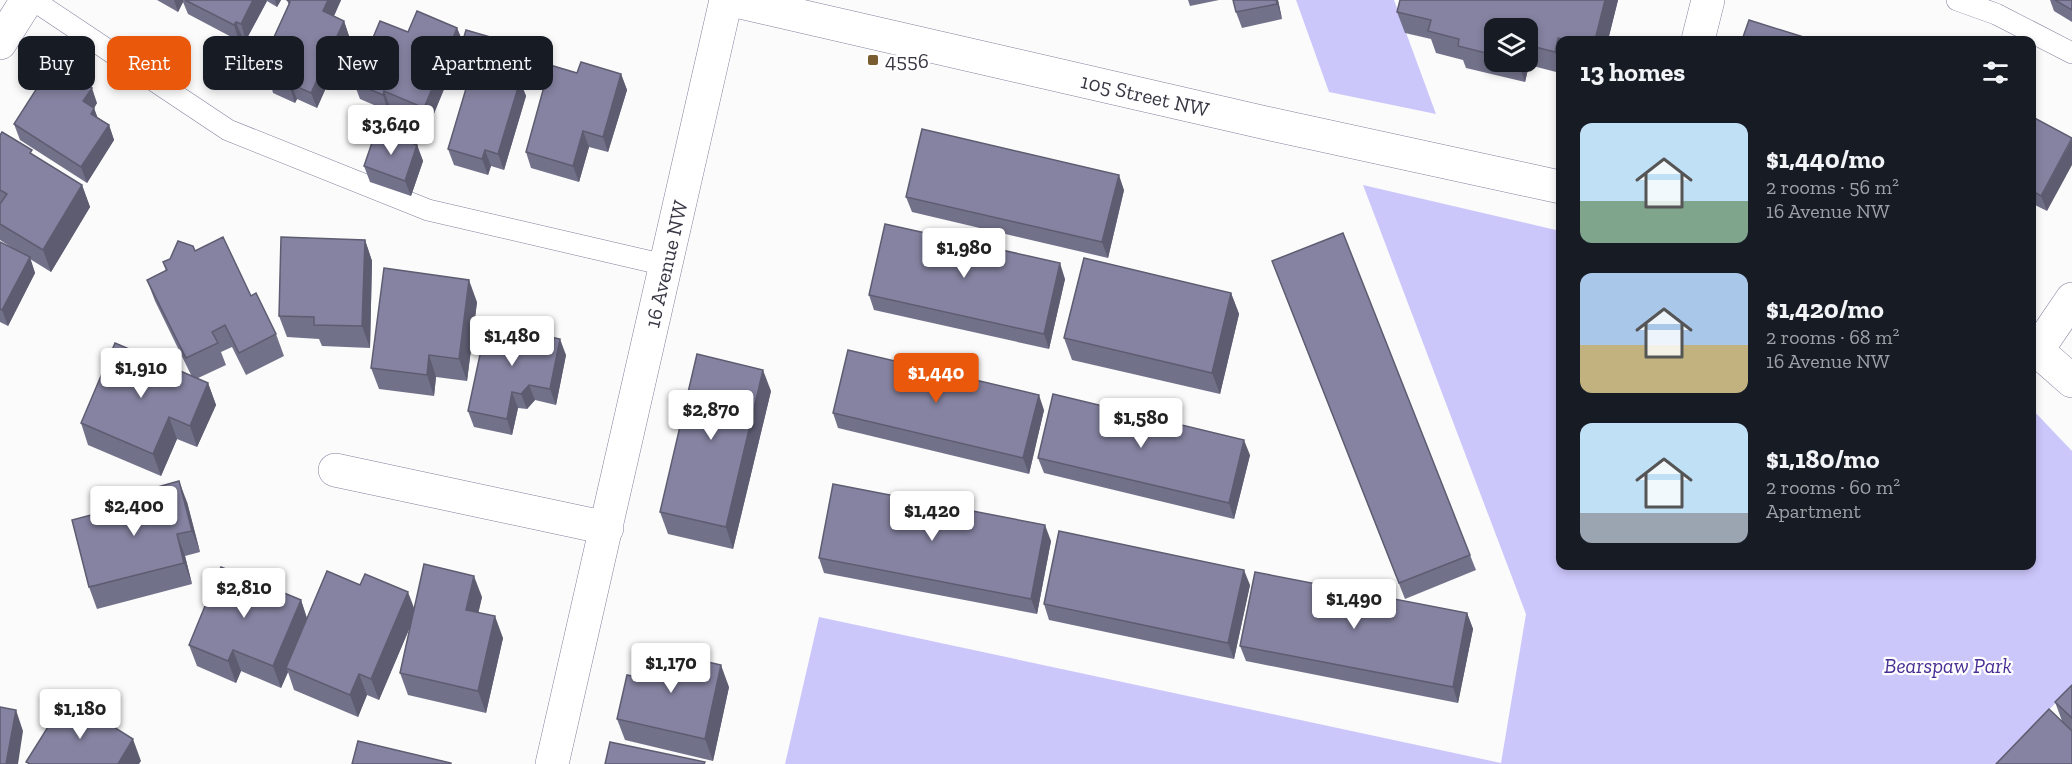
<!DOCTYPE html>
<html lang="en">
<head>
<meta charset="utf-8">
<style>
	:root { --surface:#171b24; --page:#20242c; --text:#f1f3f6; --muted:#9ea1a6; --accent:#ea580c }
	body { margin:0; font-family:"Zilla Slab",serif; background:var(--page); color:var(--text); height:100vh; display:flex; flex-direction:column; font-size:22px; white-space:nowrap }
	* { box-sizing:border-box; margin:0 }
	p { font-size:20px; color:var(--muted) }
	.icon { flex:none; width:33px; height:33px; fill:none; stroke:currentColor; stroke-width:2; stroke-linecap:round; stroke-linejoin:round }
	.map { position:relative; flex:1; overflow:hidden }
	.details { position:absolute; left:1556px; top:36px; width:480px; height:534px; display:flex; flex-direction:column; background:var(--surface); border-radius:12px; box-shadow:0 3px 9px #0003 }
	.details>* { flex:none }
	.banner { position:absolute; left:18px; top:36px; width:570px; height:54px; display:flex; gap:12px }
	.tools { position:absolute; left:1484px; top:18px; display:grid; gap:12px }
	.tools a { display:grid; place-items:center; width:54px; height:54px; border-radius:12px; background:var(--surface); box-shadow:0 3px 9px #0003; font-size:30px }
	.price { position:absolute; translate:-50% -51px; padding:0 14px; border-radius:6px; background:#fff; color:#222; font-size:20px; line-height:39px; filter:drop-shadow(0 2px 3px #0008) }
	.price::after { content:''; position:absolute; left:50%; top:36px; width:18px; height:14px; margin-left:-9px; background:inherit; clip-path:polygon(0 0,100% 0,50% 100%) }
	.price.current { background:var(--accent); color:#fff }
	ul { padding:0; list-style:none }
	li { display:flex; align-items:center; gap:18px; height:150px; padding:0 24px }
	li span { display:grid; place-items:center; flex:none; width:168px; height:120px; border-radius:12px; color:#555 }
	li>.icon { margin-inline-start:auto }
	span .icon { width:72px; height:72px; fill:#fffc; stroke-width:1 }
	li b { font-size:26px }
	h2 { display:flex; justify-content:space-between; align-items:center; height:72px; padding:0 24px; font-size:26px }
	.chip { padding:0 21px; border-radius:12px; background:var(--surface); box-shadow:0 3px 9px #0003; font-size:21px; line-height:54px }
	.chip.current { background:var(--accent); color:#fff }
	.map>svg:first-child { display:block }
	.green { fill:#ccc7fb }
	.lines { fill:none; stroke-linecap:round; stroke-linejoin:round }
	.lane-casing { stroke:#82809e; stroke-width:22 }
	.street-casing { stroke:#82809e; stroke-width:34 }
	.secondary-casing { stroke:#82809e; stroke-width:34 }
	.lane { stroke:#fff; stroke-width:21 }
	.street { stroke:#fff; stroke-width:33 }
	.secondary { stroke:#fff; stroke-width:33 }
	.wall { fill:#72718a; fill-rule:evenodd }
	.shaded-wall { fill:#5d5c71 }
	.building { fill:#8583a1; stroke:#5d5c71; stroke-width:1.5 }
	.poi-dot { fill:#795d30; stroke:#fff; stroke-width:2 }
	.labels { text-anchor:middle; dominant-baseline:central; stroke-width:4.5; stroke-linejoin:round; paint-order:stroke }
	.poi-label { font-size:21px; fill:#383845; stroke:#fff; text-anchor:start }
	.street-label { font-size:21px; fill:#383845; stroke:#fff }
	.park-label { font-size:21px; font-style:italic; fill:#482f95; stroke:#fff }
</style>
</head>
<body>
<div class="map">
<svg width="2072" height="764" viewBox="0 0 2072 764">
	<rect width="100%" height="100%" fill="#fbfbfb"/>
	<!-- green -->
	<g class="green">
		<polygon points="1296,0 1394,0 1436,114 1329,92"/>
		<polygon points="1363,185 1560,231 1560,566 2031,566 2031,408 2072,451 2072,686 1997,764 785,764 819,617 1501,763 1526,614"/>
	</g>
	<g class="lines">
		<!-- lane casing -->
		<g class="lane-casing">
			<g id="lane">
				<polyline points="33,0 228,130 428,210 665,265"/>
				<polyline points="1957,0 1996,14 2072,53"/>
			</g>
		</g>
		<!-- street casing -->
		<g class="street-casing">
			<g id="street">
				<polyline points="1698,40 1708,0"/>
				<polyline points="0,43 27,0"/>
				<polyline points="2038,349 2072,299"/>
				<polyline points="335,470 607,528"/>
				<polyline points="552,764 726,0"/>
			</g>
		</g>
		<!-- secondary casing -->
		<g class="secondary-casing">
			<g id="secondary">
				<polyline points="731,0 1266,123 1560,187"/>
				<polyline points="2031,345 2072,381"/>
			</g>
		</g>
		<!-- lane -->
		<use href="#lane" class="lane"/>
		<!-- street -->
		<use href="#street" class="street"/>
		<!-- secondary -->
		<use href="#secondary" class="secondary"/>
	</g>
	<!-- wall -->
	<g class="wall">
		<polygon points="157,0 281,0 277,7 267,1 246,40 242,37 239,41 188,14 183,2 178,12"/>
		<polygon points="287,0 341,0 334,16 344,21 349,36 317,108 297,99 295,103 273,93 272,89 265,85 259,70 289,5"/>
		<polygon points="1188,0 1219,0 1190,6"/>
		<polygon points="1278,0 1282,19 1242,28 1236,12"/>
		<path d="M 1400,0 L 1618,0 L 1608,40 L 1560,40 L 1560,73 L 1529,65 L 1525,82 L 1466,68 L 1463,60 L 1436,53 L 1431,39 L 1405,33 L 1397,12 ZM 1494,28 L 1527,28 L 1527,62 L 1494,62 Z"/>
		<polygon points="2050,0 2072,0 2072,22 2054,11"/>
		<polygon points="457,28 463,42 504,41 510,57 504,76 520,81 526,96 504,170 491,166 488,175 454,165 448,149 467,85 461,83 455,68 460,51 430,123 390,107 388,111 360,99 354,83 408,32"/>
		<polygon points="577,73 621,74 627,90 608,152 589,147 579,182 531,168 526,152"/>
		<polygon points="97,103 94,108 97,117 109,125 114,140 87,183 20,140 14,124"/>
		<polygon points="2031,116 2047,211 2031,203"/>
		<polygon points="0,135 82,185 90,207 51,272 30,259 35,273 8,326 0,322 0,242 17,251 0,240"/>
		<polygon points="417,145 423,161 411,196 370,182 364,166"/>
		<polygon points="1124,190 1108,258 912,212 906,197"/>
		<polygon points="365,240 372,261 370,348 322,346 319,339 287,337 279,316"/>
		<polygon points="195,251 251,296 276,334 284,356 246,375 232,347 221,352 226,365 196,379 208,383 216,405 197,447 177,439 161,476 88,445 81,423 192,377 155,301 147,280 166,271 163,262"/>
		<polygon points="1272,261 1470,555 1476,570 1405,599"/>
		<polygon points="1065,279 1049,349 874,310 869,295"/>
		<polygon points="1231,293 1239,314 1220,394 1072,360 1064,338"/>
		<polygon points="477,302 467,381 436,377 434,396 379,389 371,368"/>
		<polygon points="515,329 546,336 566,355 556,405 535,400 527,409 518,408 512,435 474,427 468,411 487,352"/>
		<polygon points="771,391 733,549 668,534 660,512"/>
		<polygon points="1044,410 1029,474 838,428 833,413"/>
		<polygon points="1250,455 1234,519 1044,473 1038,458"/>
		<polygon points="187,502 200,552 185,556 192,584 97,609 89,587"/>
		<polygon points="1051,541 1037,614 824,573 819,558"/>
		<polygon points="1250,585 1234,659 1049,620 1044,604"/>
		<polygon points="482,597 478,613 503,638 486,713 408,695 400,673 410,627 379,700 367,695 358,717 294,690 288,672 281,688 241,671 236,683 197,666 189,645 301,600 307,618 414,609"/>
		<polygon points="1467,613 1473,629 1458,703 1246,661 1240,646"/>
		<polygon points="641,678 729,687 713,761 625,740 617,719"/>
		<polygon points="2072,685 2072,764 2062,721 2055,702"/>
	</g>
	<!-- shaded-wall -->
	<g class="shaded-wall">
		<polygon points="174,0 183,0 183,2 178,12"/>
		<polygon points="253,0 266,0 267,1 246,40 241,24"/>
		<polygon points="275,0 281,0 277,7"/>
		<polygon points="328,0 341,0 329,27 323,11"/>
		<polygon points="1276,0 1278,0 1282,19 1277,4"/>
		<polygon points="1605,0 1618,0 1608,40 1595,40"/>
		<polygon points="344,21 349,36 317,108 311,93"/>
		<polygon points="236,22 242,37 239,41 234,25"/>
		<polygon points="457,28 463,43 430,123 424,108"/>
		<polygon points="1558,38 1560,43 1560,66 1555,52"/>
		<polygon points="504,41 510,57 501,89 495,74"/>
		<polygon points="1527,61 1529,65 1525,82 1518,62"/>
		<polygon points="621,74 627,90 608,152 603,137"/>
		<polygon points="520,81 526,96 504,170 498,154"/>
		<polygon points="291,84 297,99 295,103 290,88"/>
		<polygon points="92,88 97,103 94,108 100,124 97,129 83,101"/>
		<polygon points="384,91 390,107 388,111 383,95"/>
		<polygon points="109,125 114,140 87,183 81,167"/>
		<polygon points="583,131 589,147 579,182 573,166"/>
		<polygon points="2072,139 2072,165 2047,211 2041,196"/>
		<polygon points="417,145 423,161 411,196 405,181"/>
		<polygon points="485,150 491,166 488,175 482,159"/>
		<polygon points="1119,175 1124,190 1108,258 1102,242"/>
		<polygon points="82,185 90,207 51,272 43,250"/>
		<polygon points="365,240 372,261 370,348 362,326"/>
		<polygon points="30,257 35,273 8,326 2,310"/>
		<polygon points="1060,263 1065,279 1049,349 1044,334"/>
		<polygon points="469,280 477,302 467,381 459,359"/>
		<polygon points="1231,293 1239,314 1220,394 1212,373"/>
		<polygon points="542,326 548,342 541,335"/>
		<polygon points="560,339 566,355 556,405 550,389"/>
		<polygon points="429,355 436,377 434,396 427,375"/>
		<polygon points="763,370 771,391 733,549 726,527"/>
		<polygon points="208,383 216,405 197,447 190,426"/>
		<polygon points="529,385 535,400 527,409 521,394"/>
		<polygon points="512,392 518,408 512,435 507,419"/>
		<polygon points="1039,395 1044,410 1029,474 1023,458"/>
		<polygon points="169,417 177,439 161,476 153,454"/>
		<polygon points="1244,440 1250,455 1234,519 1229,503"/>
		<polygon points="179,481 187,502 200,552 192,531"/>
		<polygon points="1045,525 1051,541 1037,614 1031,599"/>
		<polygon points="177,534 185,556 192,584 184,563"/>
		<polygon points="1244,570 1250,585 1234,659 1228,643"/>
		<polygon points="474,576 482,597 474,632 466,610"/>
		<polygon points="408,592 416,613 379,700 371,679"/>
		<polygon points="301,600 308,622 286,668 288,672 281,688 273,666"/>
		<polygon points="1467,613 1473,629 1458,703 1453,687"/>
		<polygon points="495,616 503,638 486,713 478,691"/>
		<polygon points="233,650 241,671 236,683 228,661"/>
		<polygon points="721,665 729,687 713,761 705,739"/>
		<polygon points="359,674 367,695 358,717 350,695"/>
		<polygon points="16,710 23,731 18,764 6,764"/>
		<polygon points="133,739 141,761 139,764 118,764"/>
	</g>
	<!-- building -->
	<g class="building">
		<polygon points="185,0 253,0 241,24 236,22 234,25"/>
		<polygon points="287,0 328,0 323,11 344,21 311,93 291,84 290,88 268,77 269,75 259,70 290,2"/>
		<polygon points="1233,0 1276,0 1277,4 1236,12"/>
		<polygon points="1400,0 1605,0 1595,40 1570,40 1558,38 1555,52 1527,45 1527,28 1494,28 1494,55 1458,46 1459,39 1428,31 1431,20 1397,12"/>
		<polygon points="2055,0 2072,0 2072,10"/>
		<polygon points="417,11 457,28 424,108 384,91 383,95 354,83 380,21 408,32"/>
		<polygon points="1749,20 1813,40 1742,40"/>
		<polygon points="466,30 504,41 495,74 520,81 498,154 485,150 482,159 448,149 471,72 455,68"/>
		<polygon points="581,62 621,74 603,137 583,131 573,166 526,152 550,65 577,73"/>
		<polygon points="53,63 92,88 83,101 94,108 91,114 109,125 81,167 14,124"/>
		<polygon points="2031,116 2072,138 2041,196 2031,190"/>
		<polygon points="922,129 1119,175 1102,242 906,197"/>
		<polygon points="376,131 417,145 405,181 364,166"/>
		<polygon points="2,132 32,150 30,153 82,185 43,250 0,224 0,204 7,194 0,190 0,135"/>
		<polygon points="885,224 1060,263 1044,334 869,295"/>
		<polygon points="1343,233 1470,555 1399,583 1272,261"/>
		<polygon points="223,237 251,296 256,293 276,334 239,353 225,325 212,332 218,343 186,358 147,280 167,270 163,262 170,259 178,241 193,246 195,251"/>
		<polygon points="281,237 365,240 362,326 314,325 314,317 279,316"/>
		<polygon points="0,242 30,257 2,310 0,309"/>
		<polygon points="1084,258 1231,293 1212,373 1064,338"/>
		<polygon points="384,268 469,280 459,359 429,355 427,375 371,368"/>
		<polygon points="517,321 542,326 541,335 560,339 550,389 529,385 521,394 512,392 507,419 468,411 481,350 487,352 493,324 515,329"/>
		<polygon points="115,343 208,383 190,426 169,417 153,454 81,423"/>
		<polygon points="848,350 1039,395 1023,458 833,413"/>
		<polygon points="697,354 763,370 726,527 660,512"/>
		<polygon points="1053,394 1244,440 1229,503 1038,458"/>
		<polygon points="179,481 192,531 177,534 184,563 89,587 72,520 156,498 154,488"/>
		<polygon points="833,484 1045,525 1031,599 819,558"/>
		<polygon points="1059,531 1244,570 1228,643 1044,604"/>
		<polygon points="424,564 474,576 466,610 495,616 478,691 400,673"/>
		<polygon points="221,567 301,600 273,666 233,650 228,661 189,645"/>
		<polygon points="327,571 360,585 365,574 408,592 371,679 359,674 350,695 286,668"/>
		<polygon points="1255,572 1467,613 1453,687 1240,646"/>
		<polygon points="648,648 721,665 705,739 617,719 627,675 641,678"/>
		<polygon points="2072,685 2072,718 2055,702"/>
		<polygon points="69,699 133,739 118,764 30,764 26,762 58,711 60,712"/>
		<polygon points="0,707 16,710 6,764 0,764"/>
		<polygon points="2049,709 2072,731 2072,764 1996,764"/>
		<polygon points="358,741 451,763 451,764 352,764"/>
		<polygon points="610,742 705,762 704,764 605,764"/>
	</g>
	<!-- markers -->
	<rect class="poi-dot" x="867" y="54" width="12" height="12" rx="3"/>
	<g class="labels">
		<!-- poi labels -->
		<g class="poi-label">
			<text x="885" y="60">4556</text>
		</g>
		<!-- street labels -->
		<g class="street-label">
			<text transform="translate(1145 95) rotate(13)">105 Street NW</text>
			<text transform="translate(666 264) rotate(-77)">16 Avenue NW</text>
		</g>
		<!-- park labels -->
		<g class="park-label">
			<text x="1948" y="665">Bearspaw Park</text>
		</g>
	</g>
</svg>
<div class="tools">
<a><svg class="icon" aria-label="layers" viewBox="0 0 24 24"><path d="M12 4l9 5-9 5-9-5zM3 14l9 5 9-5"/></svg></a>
</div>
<b class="price" style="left:391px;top:156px">$3,640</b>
<b class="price" style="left:964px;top:279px">$1,980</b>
<b class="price" style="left:512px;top:367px">$1,480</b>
<b class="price" style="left:141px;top:399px">$1,910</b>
<b class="price current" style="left:936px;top:404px">$1,440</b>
<b class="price" style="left:711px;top:441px">$2,870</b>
<b class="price" style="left:1141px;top:449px">$1,580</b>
<b class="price" style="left:134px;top:537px">$2,400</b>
<b class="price" style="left:932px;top:542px">$1,420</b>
<b class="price" style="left:244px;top:619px">$2,810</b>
<b class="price" style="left:1354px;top:630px">$1,490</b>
<b class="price" style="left:671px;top:694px">$1,170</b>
<b class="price" style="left:80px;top:740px">$1,180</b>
<div class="banner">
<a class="chip">Buy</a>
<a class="chip current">Rent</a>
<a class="chip">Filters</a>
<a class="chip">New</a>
<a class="chip">Apartment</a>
</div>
<section class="details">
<h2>13 homes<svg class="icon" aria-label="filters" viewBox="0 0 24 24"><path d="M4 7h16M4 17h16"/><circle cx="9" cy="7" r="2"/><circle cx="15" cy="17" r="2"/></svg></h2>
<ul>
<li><span style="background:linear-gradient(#bfe0f5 65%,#7fa58c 0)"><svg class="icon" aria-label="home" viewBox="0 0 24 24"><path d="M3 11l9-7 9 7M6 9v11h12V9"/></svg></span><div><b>$1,440/mo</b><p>2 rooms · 56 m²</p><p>16 Avenue NW</p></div></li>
<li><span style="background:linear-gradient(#a9c7e8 60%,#c2b280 0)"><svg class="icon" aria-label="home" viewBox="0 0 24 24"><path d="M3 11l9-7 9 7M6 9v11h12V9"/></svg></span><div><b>$1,420/mo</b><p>2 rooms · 68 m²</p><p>16 Avenue NW</p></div></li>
<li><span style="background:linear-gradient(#bfe0f5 75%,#9aa5b1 0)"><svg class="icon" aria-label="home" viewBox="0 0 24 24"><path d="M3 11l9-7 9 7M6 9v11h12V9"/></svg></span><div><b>$1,180/mo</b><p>2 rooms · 60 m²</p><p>Apartment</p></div></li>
</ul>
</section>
</div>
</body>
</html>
